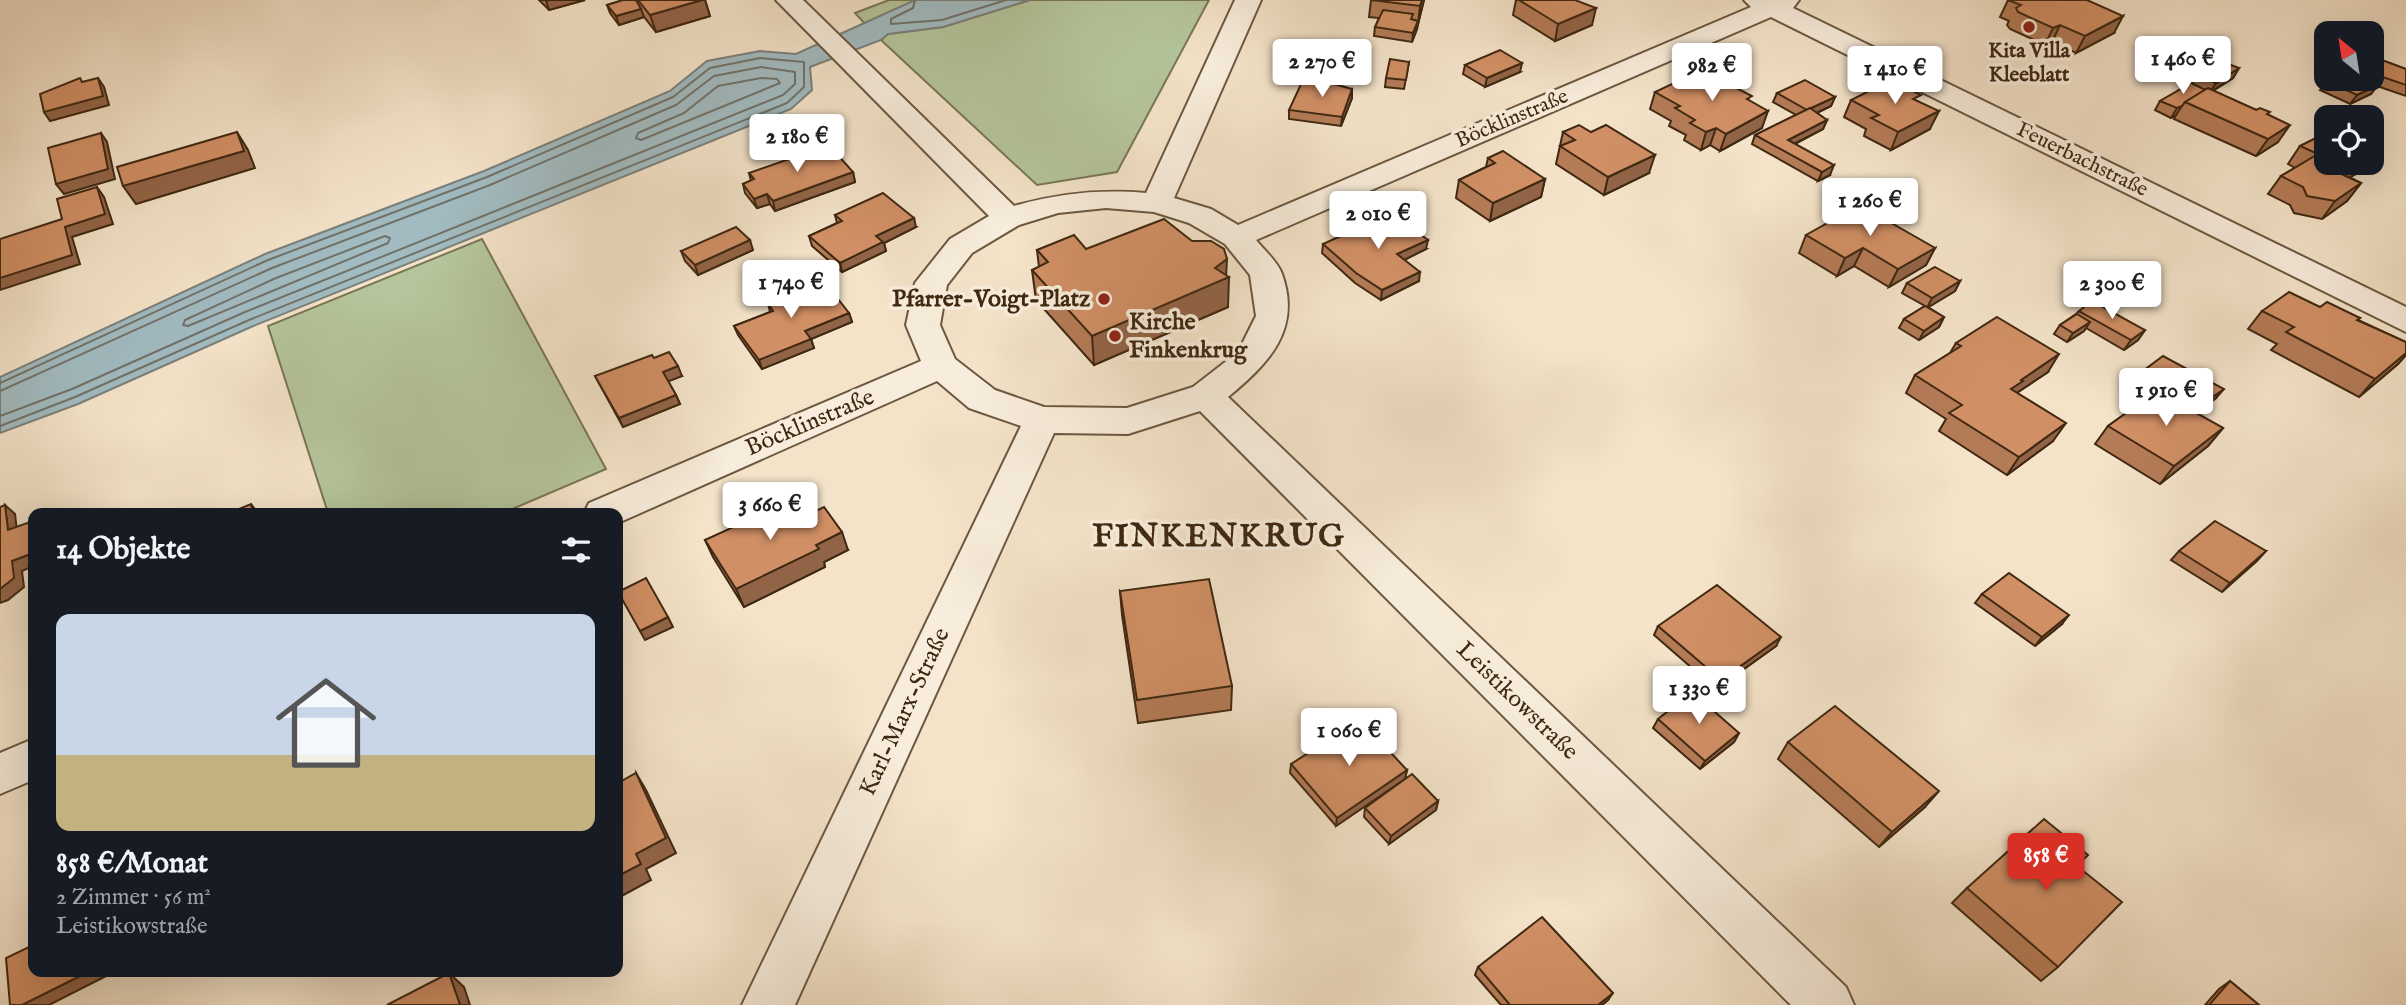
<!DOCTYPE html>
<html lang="de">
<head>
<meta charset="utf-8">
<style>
	:root { --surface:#171b24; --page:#242831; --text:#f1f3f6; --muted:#9ea1a6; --line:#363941; --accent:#d93025 }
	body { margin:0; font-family:"IM FELL English",serif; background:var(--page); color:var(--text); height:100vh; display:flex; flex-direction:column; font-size:26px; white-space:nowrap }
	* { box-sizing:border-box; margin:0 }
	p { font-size:23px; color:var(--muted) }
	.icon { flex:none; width:38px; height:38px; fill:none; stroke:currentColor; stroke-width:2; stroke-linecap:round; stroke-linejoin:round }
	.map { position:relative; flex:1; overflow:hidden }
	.side { position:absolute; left:28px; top:508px; width:595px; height:469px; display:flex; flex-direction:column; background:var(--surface); border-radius:14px; box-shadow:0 7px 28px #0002 }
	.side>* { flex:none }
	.needle { width:46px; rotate:330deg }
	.tools { position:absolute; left:2314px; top:21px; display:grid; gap:14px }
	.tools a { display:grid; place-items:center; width:70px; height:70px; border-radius:14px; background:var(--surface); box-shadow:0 7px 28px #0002; font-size:35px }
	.price { position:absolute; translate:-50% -60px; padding:0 16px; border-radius:7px; background:#fff; color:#222; font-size:23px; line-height:46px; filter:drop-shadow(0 2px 4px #0008) }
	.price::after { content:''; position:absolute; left:50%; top:42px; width:21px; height:16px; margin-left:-10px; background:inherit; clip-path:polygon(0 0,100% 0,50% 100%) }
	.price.on { background:var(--accent); color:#fff }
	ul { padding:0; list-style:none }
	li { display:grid; align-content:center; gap:14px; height:371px; padding:0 28px }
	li+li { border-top:2px solid var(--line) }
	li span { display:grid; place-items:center; height:217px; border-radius:14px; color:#555 }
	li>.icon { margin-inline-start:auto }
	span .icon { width:126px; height:126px; fill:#fffc; stroke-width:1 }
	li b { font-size:30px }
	h2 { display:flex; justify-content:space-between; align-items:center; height:84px; padding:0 28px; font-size:30px }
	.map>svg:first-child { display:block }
	.green { fill:#b5c59b; stroke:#7a7656; stroke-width:2 }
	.water { fill:#a1bbc1; stroke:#7a807b; stroke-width:2 }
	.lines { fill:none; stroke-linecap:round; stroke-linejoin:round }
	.shore { stroke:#707269; stroke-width:2 }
	.minor-casing { stroke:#6c573f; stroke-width:4 }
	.minor { fill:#f8eddc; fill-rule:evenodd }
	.wall { fill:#b47b57; stroke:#3f2811; stroke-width:2 }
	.shaded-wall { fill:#926447; stroke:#3f2811; stroke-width:2 }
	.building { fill:#d18f65; stroke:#3f2811; stroke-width:2 }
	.poi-dot { fill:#8f2418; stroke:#f8eddc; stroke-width:2.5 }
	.labels { text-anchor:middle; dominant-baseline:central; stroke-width:7; stroke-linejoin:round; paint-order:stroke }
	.far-poi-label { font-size:21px; font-weight:bold; fill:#3f2811; stroke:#f8eddc }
	.far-street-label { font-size:21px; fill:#3f2811; stroke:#f8eddc }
	.poi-label { font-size:24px; font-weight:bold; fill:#3f2811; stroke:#f8eddc; text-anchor:end }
	.street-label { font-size:24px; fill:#3f2811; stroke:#f8eddc }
	.district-label { font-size:32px; font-weight:bold; letter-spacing:2px; fill:#3f2811; stroke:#f8eddc }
</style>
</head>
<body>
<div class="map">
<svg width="2406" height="1005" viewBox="0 0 2406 1005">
	<rect width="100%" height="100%" fill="#f4e3c9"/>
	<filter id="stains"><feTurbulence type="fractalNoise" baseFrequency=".00286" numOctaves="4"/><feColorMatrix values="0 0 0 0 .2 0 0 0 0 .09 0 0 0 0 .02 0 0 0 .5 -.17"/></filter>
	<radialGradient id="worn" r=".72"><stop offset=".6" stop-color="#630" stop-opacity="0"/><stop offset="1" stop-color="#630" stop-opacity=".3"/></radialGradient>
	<!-- green -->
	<g class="green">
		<polygon points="889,0 915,0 866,25 855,13"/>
		<polygon points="1030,0 1209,0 1117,172 1037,185 881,40 888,34 943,27"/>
		<polygon points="482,239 606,469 503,513 328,513 268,326"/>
	</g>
	<!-- water -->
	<polygon class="water" points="915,0 1030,0 943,27 888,34 881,40 810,67 812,90 791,109 251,327 78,404 0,433 0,377 265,254 484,171 670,91 707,61 760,51 796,54"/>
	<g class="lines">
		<!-- shore -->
		<g class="shore">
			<polyline points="915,0 913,8 891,19 891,24 942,20 1006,0"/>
			<polygon points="761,78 777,79 780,83 641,140 636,138 638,133 684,113 718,86"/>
			<polygon points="385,236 390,238 388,243 188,326 183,325 185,320 276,278"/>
			<polyline points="0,383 268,260 487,177 673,97 710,68 760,58 804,62 804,87 787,103 249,320 75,397 0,426"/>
			<polyline points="0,391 272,268 490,185 676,105 714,76 761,67 795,72 795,84 783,95 245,312 72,389 0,416"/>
		</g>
		<!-- minor casing -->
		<g class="minor-casing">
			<g id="minor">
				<path d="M 776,0 L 803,0 L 1014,206 C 1059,193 1100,189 1146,193 L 1235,0 L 1261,0 L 1174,198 L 1211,209 L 1238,225 L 1751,7 L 1744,0 L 1799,0 L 1793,8 L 2406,307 L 2406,332 L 1771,17 L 1256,240 C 1264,250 1278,262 1282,274 C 1302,330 1268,364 1228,397 L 1846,987 L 1854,1005 L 1791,1005 L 1200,411 L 1128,434 L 1054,433 L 795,1005 L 742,1005 L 1021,426 L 969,408 L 937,381 L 618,523 L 618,513 L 584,513 L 589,503 L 921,361 L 906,325 L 915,283 L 950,239 L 989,216 ZM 1106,208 L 1154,212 L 1189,223 L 1225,244 L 1250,275 L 1256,316 L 1238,352 L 1193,387 L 1127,408 L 1044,407 L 995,390 L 955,359 L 940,325 L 947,285 L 972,253 L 1019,225 L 1058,213 Z"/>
				<polygon points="33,739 33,780 0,794 0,753"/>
			</g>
		</g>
		<!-- minor -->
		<use href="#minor" class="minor"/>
	</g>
	<!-- wall -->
	<g class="wall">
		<polygon points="539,0 585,0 549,10"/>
		<polygon points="623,0 705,0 710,16 656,32 644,17 619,25 610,13 607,5"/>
		<polygon points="1371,0 1424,0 1417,29 1412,42 1374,36 1375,27 1379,18 1369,17"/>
		<polygon points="1516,0 1575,0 1592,25 1555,41 1513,15"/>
		<polygon points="2008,0 2114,33 2076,53 2052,42 2045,45 2010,29 2007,25 2009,21 2000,17"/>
		<polygon points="2371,56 2406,69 2406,96 2377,86 2371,94 2350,104 2320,90 2326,81 2371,79"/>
		<polygon points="1409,62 1404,89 1385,87 1386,78"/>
		<polygon points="1465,65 1520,72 1485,87 1463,74"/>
		<polygon points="2239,68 2233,78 2213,91 2268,115 2278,142 2256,156 2174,119 2176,115 2171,118 2155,110 2160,101 2192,84 2197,75"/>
		<polygon points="1706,81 1750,101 1762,128 1720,151 1710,145 1701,150 1684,140 1686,135 1669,126 1671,121 1650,109 1655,92"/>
		<polygon points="1352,89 1352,98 1341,126 1289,119 1289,110"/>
		<polygon points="1777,93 1835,97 1831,106 1817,113 1827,120 1823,129 1795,144 1830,175 1818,181 1752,144 1755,135 1796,115 1773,102"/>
		<polygon points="1851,100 1918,101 1930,129 1891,150 1864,136 1866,129 1844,117"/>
		<polygon points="1563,132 1649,173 1604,195 1556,164"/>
		<polygon points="2326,133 2326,163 2370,163 2367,168 2349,177 2361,183 2347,201 2322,219 2294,213 2290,205 2268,194 2281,176 2295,168 2288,164 2300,146"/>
		<polygon points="1488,158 1545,179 1541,197 1490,221 1456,198 1459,180 1486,167"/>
		<polygon points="853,172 855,182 775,211 770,204 757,208 745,193 743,184 751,181 749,173"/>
		<polygon points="835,215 916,227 884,243 886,251 842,272 812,246 809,236 837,223"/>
		<polygon points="1806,235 1935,248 1926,265 1889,287 1854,266 1837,276 1799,253"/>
		<polygon points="1192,241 1226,275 1228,307 1094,365 1036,300 1032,270 1039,267 1037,250 1086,249"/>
		<polygon points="1323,244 1426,249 1404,260 1419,281 1381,300 1355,283 1322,253"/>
		<polygon points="753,250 698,275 685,261 681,251"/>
		<polygon points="1960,281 1955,291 1928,307 1944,317 1939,327 1919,340 1899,328 1904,319 1925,306 1902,293 1907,283"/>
		<polygon points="768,303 849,313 852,322 811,339 814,348 762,369 738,335 734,326 770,312"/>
		<polygon points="2320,307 2360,318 2358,320 2406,342 2406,355 2398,364 2359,397 2271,350 2277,344 2248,329 2262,311"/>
		<polygon points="2079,311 2145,330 2138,340 2124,350 2086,328 2084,331 2067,342 2054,334 2060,325 2076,314"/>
		<polygon points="1956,343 2048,372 2017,393 2053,441 2007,475 1939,431 1946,419 1906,393 1915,375 1950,353"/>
		<polygon points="654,358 682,376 668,381 676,395 680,404 623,427 595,376"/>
		<polygon points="2139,374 2216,398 2196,413 2223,428 2208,446 2160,484 2095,444 2108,426 2152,395 2133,384"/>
		<polygon points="800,519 848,550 824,562 825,567 744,607 713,557 705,540"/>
		<polygon points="2179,551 2266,551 2222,592 2171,560"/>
		<polygon points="1120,591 1232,686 1231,710 1138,723 1122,615"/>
		<polygon points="1982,594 2062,624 2035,646 1975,603"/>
		<polygon points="1658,626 1776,646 1716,689 1654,635"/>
		<polygon points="1658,719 1739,733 1734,742 1700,769 1653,728"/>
		<polygon points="1788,742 1925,807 1879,847 1778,759"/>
		<polygon points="1291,764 1407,770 1405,779 1336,826 1290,773"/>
		<polygon points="1438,801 1436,810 1389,844 1364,817 1365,808"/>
		<polygon points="2077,866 2058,967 2041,981 1952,903 1967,888"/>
		<polygon points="1478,967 1608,1000 1602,1005 1501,1005 1475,975"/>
		<polygon points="2230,981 2259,1005 2205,1005 2219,989"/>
	</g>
	<!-- shaded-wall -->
	<g class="shaded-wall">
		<polygon points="550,0 585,0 549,10 546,1"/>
		<polygon points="702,0 705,0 710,16 656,32 650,15"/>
		<polygon points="1422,0 1424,0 1418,23 1420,6"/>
		<polygon points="1596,8 1592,25 1555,41 1558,24"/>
		<polygon points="641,9 644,17 619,25 616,16"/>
		<polygon points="2123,16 2114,33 2076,53 2085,36"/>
		<polygon points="1418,21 1417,29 1412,42 1413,33"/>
		<polygon points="2060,25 2052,42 2045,45 2053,28"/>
		<polygon points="1522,63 1520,72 1485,87 1487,78"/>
		<polygon points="2239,68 2233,78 2210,92 2216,83"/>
		<polygon points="98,78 104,87 109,105 50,121 44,112"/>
		<polygon points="2378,85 2371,94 2350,104 2357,95"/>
		<polygon points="1352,89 1352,98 1341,126 1342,117"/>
		<polygon points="1835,97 1831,106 1803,119 1807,110"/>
		<polygon points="2182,106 2176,115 2171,118 2177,108"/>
		<polygon points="1768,111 1762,128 1720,151 1726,134"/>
		<polygon points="1939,111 1930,129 1891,150 1898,132"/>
		<polygon points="1827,120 1823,129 1784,149 1788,140"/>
		<polygon points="2290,125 2278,142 2256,156 2268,139"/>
		<polygon points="1716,128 1710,145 1701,150 1706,132"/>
		<polygon points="237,132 248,150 255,168 136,204 123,186"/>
		<polygon points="101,133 107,142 115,179 64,194 56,184"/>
		<polygon points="2380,150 2371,161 2371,155"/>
		<polygon points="1655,155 1649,173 1604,195 1608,177"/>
		<polygon points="2356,163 2370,163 2367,168 2334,186 2347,168"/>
		<polygon points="1834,165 1830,175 1818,181 1822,172"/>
		<polygon points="853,172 855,182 775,211 773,201"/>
		<polygon points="1545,179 1541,197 1490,221 1493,203"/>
		<polygon points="2361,183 2347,201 2322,219 2335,201"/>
		<polygon points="97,187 104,197 113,224 72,237 80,264 0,290 0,278 65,227"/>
		<polygon points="767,194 770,204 757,208 754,199"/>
		<polygon points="914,218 916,227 884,243 886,251 842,272 840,263 876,236"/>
		<polygon points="750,240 753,250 698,275 695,265"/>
		<polygon points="1428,240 1426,249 1396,264 1397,254"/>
		<polygon points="1863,248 1854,266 1837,276 1845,258"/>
		<polygon points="1935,248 1926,265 1889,287 1898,269"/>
		<polygon points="1227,259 1226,278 1229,277 1228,307 1094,365 1092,336 1215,268"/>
		<polygon points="1420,272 1419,281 1381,300 1382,290"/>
		<polygon points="1960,281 1955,291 1927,308 1932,298"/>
		<polygon points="849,313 852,322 811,339 814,348 762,369 759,360 805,331"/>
		<polygon points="1944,317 1939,327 1919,340 1924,331"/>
		<polygon points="2090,322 2084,331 2067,342 2073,333"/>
		<polygon points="2145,330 2138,340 2124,350 2131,340"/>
		<polygon points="2406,353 2406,355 2398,364 2359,397 2375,379"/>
		<polygon points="2059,354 2048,372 2015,394 2011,389 2021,380"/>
		<polygon points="678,366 682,376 667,382 663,372"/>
		<polygon points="2224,389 2216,398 2190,417 2198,407"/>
		<polygon points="676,395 680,404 623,427 619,418"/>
		<polygon points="2066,423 2053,441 2007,475 2019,457"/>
		<polygon points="2223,428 2208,446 2160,484 2174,466"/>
		<polygon points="251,504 258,513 253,513"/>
		<polygon points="5,505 15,514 18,539 8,530"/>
		<polygon points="842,532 848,550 824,562 825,567 744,607 736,589 816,545"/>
		<polygon points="2266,551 2257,561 2222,592 2230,583"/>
		<polygon points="33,553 33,566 22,571 24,587 8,600 0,603 0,589 12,561"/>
		<polygon points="2069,615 2062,624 2035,646 2042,637"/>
		<polygon points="668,617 673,627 645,640 640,631"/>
		<polygon points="1781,637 1776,646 1716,689 1721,680"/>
		<polygon points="1739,733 1734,742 1700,769 1705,761"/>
		<polygon points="1407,770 1405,779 1336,826 1337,818"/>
		<polygon points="636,773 646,790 676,853 646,869 651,880 618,898 618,876 636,854"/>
		<polygon points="1939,791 1925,807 1879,847 1892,832"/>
		<polygon points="1438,801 1436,810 1389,844 1391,836"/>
		<polygon points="90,971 116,971 49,1005 22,1005"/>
		<polygon points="449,973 464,987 470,1005 460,1005"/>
		<polygon points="1613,993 1608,1000 1602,1005 1598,1005"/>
	</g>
	<!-- building -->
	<g class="building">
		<polygon points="623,0 636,0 641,9 616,16 607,5"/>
		<polygon points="638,0 702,0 650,15"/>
		<polygon points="1371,0 1422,0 1420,6"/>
		<polygon points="1519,0 1575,0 1596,8 1558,24"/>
		<polygon points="2008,0 2087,0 2123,16 2085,36 2060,25 2053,28 2018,12 2016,8 2021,5"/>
		<polygon points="1383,10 1413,14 1411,19 1418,21 1413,33 1375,27"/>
		<polygon points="1500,50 1522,63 1487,78 1465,65"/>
		<polygon points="2371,56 2406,69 2406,85 2371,73 2371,72 2373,70 2371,70"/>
		<polygon points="1390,59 1409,62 1406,80 1386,78"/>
		<polygon points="2220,61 2239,68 2216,83 2197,75"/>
		<polygon points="1693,74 1706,81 1715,77 1752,96 1747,99 1768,111 1726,134 1716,128 1706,132 1690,123 1695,120 1675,108 1680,106 1655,92"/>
		<polygon points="80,78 82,82 98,78 103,96 44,112 40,94"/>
		<polygon points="2330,79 2363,79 2378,85 2357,95 2326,81"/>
		<polygon points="1319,80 1352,89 1342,117 1289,110 1302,82 1317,84"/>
		<polygon points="1805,80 1835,97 1807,110 1777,93"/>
		<polygon points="1891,80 1921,95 1913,99 1939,111 1898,132 1871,118 1879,115 1851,100"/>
		<polygon points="2191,83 2206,90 2185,102 2182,106 2177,108 2160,101"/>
		<polygon points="2208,88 2256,110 2260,108 2270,112 2267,114 2290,125 2268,139 2185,102"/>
		<polygon points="1810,108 1827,120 1788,140 1834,165 1822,172 1755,135"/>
		<polygon points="1579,125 1591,132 1606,125 1655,155 1608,177 1560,146 1575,140 1563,132"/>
		<polygon points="237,132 244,151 123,186 117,167"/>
		<polygon points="101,133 108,169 56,184 48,148"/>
		<polygon points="2326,133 2326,163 2356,163 2347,168 2337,163 2328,168 2361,183 2335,201 2307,196 2303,187 2281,176 2318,154 2300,146"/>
		<polygon points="829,145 853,172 773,201 767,194 754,199 743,184 754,179 749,173"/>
		<polygon points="2371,146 2380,150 2371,155"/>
		<polygon points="1503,151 1545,179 1493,203 1459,180 1495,163 1488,158"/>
		<polygon points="97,187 105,214 65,227 72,255 0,278 0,239 62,219 57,199"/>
		<polygon points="883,193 914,218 876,236 883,242 840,263 809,236 842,221 835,215"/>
		<polygon points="1860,205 1935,248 1898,269 1863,248 1845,258 1806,235"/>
		<polygon points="1391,213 1428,240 1397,254 1420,272 1382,290 1356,273 1323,244"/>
		<polygon points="1164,219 1192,241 1211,241 1224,249 1227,259 1215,268 1229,277 1092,336 1032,270 1048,262 1037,250 1074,235 1086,249"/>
		<polygon points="736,227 750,240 695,265 681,251"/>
		<polygon points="1935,267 1960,281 1932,298 1907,283"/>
		<polygon points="824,281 849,313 805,331 811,339 759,360 734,326 773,311 768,303"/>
		<polygon points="2289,292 2320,307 2327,302 2360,318 2357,320 2406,342 2406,353 2375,379 2286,332 2294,327 2262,311"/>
		<polygon points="2092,301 2145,330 2131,340 2079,311"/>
		<polygon points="1925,306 1944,317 1924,331 1904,319"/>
		<polygon points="2077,314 2090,322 2073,333 2060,325"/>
		<polygon points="1997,317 2059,354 2021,380 2023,381 2011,389 2066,423 2019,457 1949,413 1962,405 1915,375 1961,346 1956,343"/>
		<polygon points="669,352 678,366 663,372 676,395 619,418 595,376 652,355 654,358"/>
		<polygon points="2163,356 2224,389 2198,407 2139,374"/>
		<polygon points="2157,391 2223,428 2174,466 2108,426"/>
		<polygon points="788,502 800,519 824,507 842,532 816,545 819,549 736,589 705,540"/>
		<polygon points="251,504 253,513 229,513"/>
		<polygon points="5,505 8,530 33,521 33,553 12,561 14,578 0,589 0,507"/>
		<polygon points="189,511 198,512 198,513 184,513"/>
		<polygon points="2215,521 2266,551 2230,583 2179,551"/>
		<polygon points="2009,573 2069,615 2042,637 1982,594"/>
		<polygon points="646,578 668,617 640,631 618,592"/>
		<polygon points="1209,579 1232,686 1137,700 1120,591"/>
		<polygon points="1717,585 1781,637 1721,680 1658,626"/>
		<polygon points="1692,692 1739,733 1705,761 1658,719"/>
		<polygon points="1835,706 1939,791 1892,832 1788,742"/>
		<polygon points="1360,720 1407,770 1337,818 1291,764"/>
		<polygon points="636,773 666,838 636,854 641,864 618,876 618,783"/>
		<polygon points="1412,774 1438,801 1391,836 1365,808"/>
		<polygon points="2044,819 2088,855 2077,866 2122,902 2058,967 1967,888"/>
		<polygon points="1542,917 1613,993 1598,1005 1510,1005 1478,967"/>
		<polygon points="33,945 33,971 90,971 22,1005 10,1005 6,958"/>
		<polygon points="449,973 460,1005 387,1005"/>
		<polygon points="2230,981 2259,1005 2209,1005"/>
	</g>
	<!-- markers -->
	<g class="poi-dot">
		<circle cx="2029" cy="27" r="7"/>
		<circle cx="1104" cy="299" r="7"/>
		<circle cx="1115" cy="336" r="7"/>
	</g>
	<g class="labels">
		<!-- far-poi labels -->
		<g class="far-poi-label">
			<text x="2029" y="51">Kita Villa<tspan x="2029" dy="24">Kleeblatt</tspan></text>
		</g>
		<!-- far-street labels -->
		<g class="far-street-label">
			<text transform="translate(1512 119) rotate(-23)">Böcklinstraße</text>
			<text transform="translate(2082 160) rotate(26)">Feuerbachstraße</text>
		</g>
		<!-- poi labels -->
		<g class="poi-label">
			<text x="1090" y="299">Pfarrer-Voigt-Platz</text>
			<text x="1129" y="322" text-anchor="start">Kirche<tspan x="1129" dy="28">Finkenkrug</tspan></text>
		</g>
		<!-- street labels -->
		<g class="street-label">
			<text transform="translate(810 423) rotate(-23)">Böcklinstraße</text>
			<text transform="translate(1517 701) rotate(44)">Leistikowstraße</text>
			<text transform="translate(905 712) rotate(-65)">Karl-Marx-Straße</text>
		</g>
		<!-- district labels -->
		<g class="district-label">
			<text x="1219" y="537">FINKENKRUG</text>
		</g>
	</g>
	<rect width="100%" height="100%" filter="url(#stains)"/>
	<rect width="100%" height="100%" fill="url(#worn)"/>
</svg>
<div class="tools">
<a><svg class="needle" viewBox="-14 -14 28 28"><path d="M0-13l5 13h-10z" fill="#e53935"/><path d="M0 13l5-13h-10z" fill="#9ea1a6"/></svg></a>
<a><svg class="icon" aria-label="locate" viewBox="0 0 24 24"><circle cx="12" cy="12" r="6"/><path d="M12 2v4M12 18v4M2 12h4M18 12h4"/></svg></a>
</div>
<b class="price" style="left:2183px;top:96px">1 460 €</b>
<b class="price" style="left:1322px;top:99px">2 270 €</b>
<b class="price" style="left:1712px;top:103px">982 €</b>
<b class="price" style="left:1895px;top:106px">1 410 €</b>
<b class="price" style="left:797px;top:174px">2 180 €</b>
<b class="price" style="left:1870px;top:238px">1 260 €</b>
<b class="price" style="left:1378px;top:251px">2 010 €</b>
<b class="price" style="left:791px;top:320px">1 740 €</b>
<b class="price" style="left:2112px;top:321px">2 300 €</b>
<b class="price" style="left:2166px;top:428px">1 910 €</b>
<b class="price" style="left:770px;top:542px">3 660 €</b>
<b class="price" style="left:1699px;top:726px">1 330 €</b>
<b class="price" style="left:1349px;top:768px">1 060 €</b>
<b class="price on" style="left:2046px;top:893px">858 €</b>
<section class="side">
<h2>14 Objekte<svg class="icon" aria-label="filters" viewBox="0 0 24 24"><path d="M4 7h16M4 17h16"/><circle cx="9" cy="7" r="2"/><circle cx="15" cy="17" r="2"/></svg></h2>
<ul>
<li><span style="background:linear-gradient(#c9d6e8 65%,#c2b280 0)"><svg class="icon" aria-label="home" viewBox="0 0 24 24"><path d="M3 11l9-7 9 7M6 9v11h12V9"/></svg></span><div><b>858 €/Monat</b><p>2 Zimmer · 56 m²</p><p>Leistikowstraße</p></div></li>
</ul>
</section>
</div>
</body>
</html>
